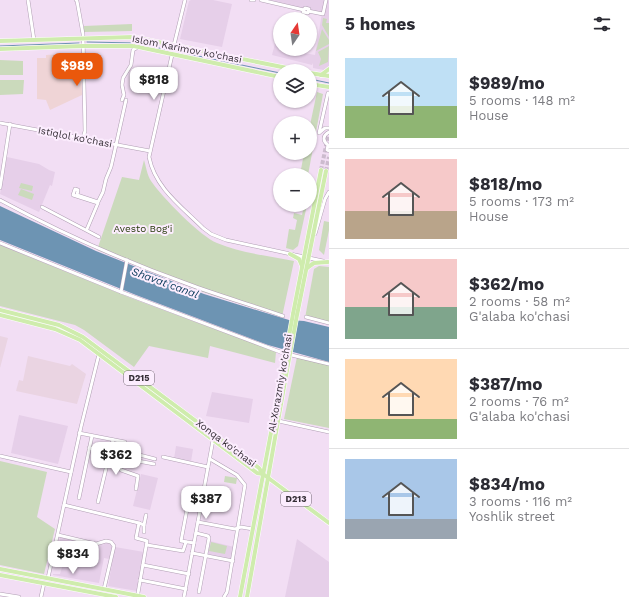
<!DOCTYPE html>
<html lang="en">
<head>
<meta charset="utf-8">
<style>
	:root { --surface:#fff; --page:#f7f7f7; --text:#2b2b33; --muted:#7c7c81; --line:#e1e1e2; --accent:#ea580c }
	body { margin:0; font-family:"Work Sans",sans-serif; background:var(--page); color:var(--text); height:100vh; display:flex; flex-direction:column; font-size:15px; white-space:nowrap }
	* { box-sizing:border-box; margin:0 }
	p { font-size:13px; color:var(--muted) }
	.icon { flex:none; width:22px; height:22px; fill:none; stroke:currentColor; stroke-width:2; stroke-linecap:round; stroke-linejoin:round }
	.map { position:relative; flex:1; overflow:hidden }
	.sheet { display:flex; flex-direction:column; background:var(--surface); width:300px }
	.sheet>* { flex:none }
	.needle { width:26px; rotate:13deg }
	.tools { position:absolute; left:273px; top:12px; display:grid; gap:8px }
	.tools a { display:grid; place-items:center; width:44px; height:44px; border-radius:50%; background:var(--surface); box-shadow:0 1px 3px #0004; font-size:20px }
	.price { position:absolute; translate:-50% -34px; padding:0 9px; border-radius:8px; background:#fff; color:#222; font-size:13px; line-height:26px; filter:drop-shadow(0 1px 2px #0008) }
	.price::after { content:''; position:absolute; left:50%; top:24px; width:12px; height:9px; margin-left:-6px; background:inherit; clip-path:polygon(0 0,100% 0,50% 100%) }
	.price.on { background:var(--accent); color:#fff }
	ul { padding:0; list-style:none }
	li { display:flex; align-items:center; gap:12px; height:100px; padding:0 16px }
	li+li { border-top:1px solid var(--line) }
	li span { display:grid; place-items:center; flex:none; width:112px; height:80px; border-radius:0px; color:#555 }
	li>.icon { margin-inline-start:auto }
	span .icon { width:48px; height:48px; fill:#fffc; stroke-width:1 }
	li b { font-size:17px }
	h2 { display:flex; justify-content:space-between; align-items:center; height:48px; padding:0 16px; font-size:17px }
	main { display:flex; flex:1; min-height:0 }
	.map>svg:first-child { display:block }
	.built { fill:#e6cfe9 }
	.industrial { fill:#ead4e2 }
	.medical { fill:#efd4d6 }
	.green { fill:#cbdabc }
	.water { fill:#6d94b3 }
	.lines { fill:none; stroke-linecap:round; stroke-linejoin:round }
	.stream { stroke:#6d94b3; stroke-width:1 }
	.major-tunnel { stroke:#ccbbce; stroke-width:4; stroke-dasharray:4 2; stroke-linecap:butt }
	.minor-casing { stroke:#b19fb4; stroke-width:4 }
	.major-casing { stroke:#fff; stroke-width:5 }
	.minor { stroke:#fff; stroke-width:3 }
	.major { stroke:#cfecad; stroke-width:4 }
	.major-bridge-casing { stroke:#fff; stroke-width:5; stroke-linecap:butt }
	.major-bridge { stroke:#cfecad; stroke-width:4 }
	.labels { text-anchor:middle; dominant-baseline:central; stroke-width:4; stroke-linejoin:round; paint-order:stroke }
	.shield { fill:#fcedfe; stroke:#716772; stroke-width:1 }
	.shield-label { font-size:9px; font-weight:bold; fill:#352e36 }
	.street-label { font-size:10px; fill:#352e36; stroke:#fcedfe }
	.park-label { font-size:10px; fill:#263a0a; stroke:#fcedfe }
	.water-label { font-size:11px; font-style:italic; fill:#073959; stroke:#fcedfe }
</style>
</head>
<body>
<main>
<div class="map">
<svg width="329" height="597" viewBox="0 0 329 597">
	<rect width="100%" height="100%" fill="#f2def4"/>
	<!-- built -->
	<g class="built">
		<polygon points="191,0 213,0 232,4 222,47 180,39 189,1"/>
		<polygon points="270,0 329,0 329,71 313,68 313,63 312,65 272,55 278,32 280,33 280,49 305,49 304,53 315,55 322,13"/>
		<polygon points="7,157 39,164 49,170 55,172 52,186 50,185 39,212 0,194"/>
		<polygon points="212,392 253,399 249,423 206,416"/>
		<polygon points="19,415 68,426 58,464 11,453"/>
		<polygon points="176,446 193,449 191,462 174,459"/>
		<polygon points="141,474 158,478 150,510 133,506"/>
		<polygon points="60,537 98,546 107,543 111,544 112,547 109,559 104,558 99,583 53,575 53,574 60,574 64,561 68,561 70,553 58,549"/>
		<polygon points="297,539 329,562 329,597 285,597"/>
		<polygon points="210,541 234,547 232,559 208,554"/>
		<polygon points="115,547 144,552 137,591 108,586"/>
	</g>
	<!-- industrial -->
	<g class="industrial">
		<polygon points="0,336 8,338 0,368"/>
		<polygon points="28,356 70,366 72,364 86,374 77,404 16,391 19,380 23,381"/>
	</g>
	<!-- medical -->
	<polygon class="medical" points="81,53 82,95 50,110 46,100 37,99 37,58 46,58 46,55"/>
	<!-- green -->
	<g class="green">
		<polygon points="323,18 327,19 326,23 329,23 329,37 322,25"/>
		<polygon points="132,24 132,31 84,32 84,26"/>
		<polygon points="322,29 329,40 329,44 316,51"/>
		<polygon points="329,46 328,62 319,66 321,59 318,52"/>
		<polygon points="0,60 23,61 23,75 0,75"/>
		<polygon points="0,80 24,80 23,94 0,95"/>
		<polygon points="317,92 323,94 308,175 300,175 304,153 310,153 310,125"/>
		<path d="M 144,160 C 146,166 147,175 151,181 C 161,196 201,237 217,243 C 241,253 269,256 294,261 L 282,317 L 203,292 L 97,250 L 122,177 L 139,180 Z"/>
		<polygon points="21,183 33,186 32,191 19,188"/>
		<polygon points="21,189 34,194 32,200 18,195"/>
		<polygon points="294,205 307,205 298,246 293,250 286,248 289,229 295,230 297,220 293,218 294,213 302,215 303,210 295,208"/>
		<polygon points="324,221 329,222 329,230 324,255 319,250"/>
		<polygon points="0,245 131,298 276,352 275,363 210,346 208,358 149,346 134,367 84,330 75,325 0,306"/>
		<polygon points="319,266 329,267 329,324 305,318 314,269"/>
		<polygon points="297,357 329,365 329,428 284,419"/>
		<polygon points="0,461 47,472 37,517 55,529 44,574 0,565"/>
		<polygon points="225,476 237,478 236,484 224,482"/>
		<polygon points="211,542 227,546 225,554 209,551"/>
	</g>
	<!-- water -->
	<polygon class="water" points="0,206 96,251 204,294 289,320 304,321 329,327 329,362 268,345 136,295 0,240"/>
	<g class="lines">
		<!-- stream -->
		<g class="stream">
			<polyline points="87,42 136,43 168,50"/>
			<polyline points="0,46 79,43"/>
			<polyline points="179,52 280,73"/>
			<polyline points="310,79 329,83"/>
		</g>
		<!-- major-tunnel -->
		<g class="major-tunnel">
			<polyline points="321,170 329,132"/>
			<polyline points="326,171 329,157"/>
		</g>
		<!-- minor casing -->
		<g class="minor-casing">
			<g id="minor">
				<polyline points="28,0 34,40"/>
				<polyline points="76,0 77,1 83,34 85,131 83,138"/>
				<polyline points="251,0 254,0"/>
				<polyline points="261,0 304,10"/>
				<polygon points="305,8 309,9 308,13 303,12"/>
				<polyline points="308,11 323,14 326,0"/>
				<polyline points="174,45 185,0"/>
				<path d="M 172,55 L 149,157 C 155,188 182,207 203,228 L 211,234 L 226,240 L 323,261"/>
				<polyline points="329,93 328,93 319,133 325,128 329,128"/>
				<polyline points="122,100 124,95 122,85 123,78 131,65 133,50 138,47"/>
				<polyline points="0,123 150,151"/>
				<path d="M 329,132 C 323,135 322,141 328,145 L 327,150 L 329,151"/>
				<polyline points="116,145 126,100"/>
				<polyline points="0,188 10,124"/>
				<path d="M 0,200 C 61,233 124,261 188,284 C 220,296 252,305 283,316"/>
				<polyline points="42,207 99,237"/>
				<polyline points="87,229 98,203 73,195 75,189 78,190 77,195 98,202 103,192 106,179 111,167 116,145"/>
				<polyline points="315,234 325,199 329,192"/>
				<polyline points="0,243 121,292 267,347 283,353 329,364"/>
				<polyline points="121,292 127,260"/>
				<polyline points="306,317 329,323"/>
				<polyline points="274,420 329,432"/>
				<polyline points="79,433 125,442"/>
				<polyline points="89,448 110,452 98,502"/>
				<polyline points="124,451 155,459"/>
				<polyline points="110,452 113,440"/>
				<polyline points="0,456 71,472"/>
				<polyline points="163,457 208,467"/>
				<polyline points="210,459 237,475 245,485 227,592 224,597"/>
				<polyline points="136,489 138,476 121,470 120,467 122,458 154,464"/>
				<polyline points="79,498 92,436"/>
				<polyline points="188,504 181,541 194,543"/>
				<polyline points="64,505 139,523 136,538 147,541 138,593"/>
				<polyline points="198,522 235,529 241,527 253,529"/>
				<polyline points="139,523 144,525 146,515"/>
				<polyline points="144,532 144,525"/>
				<polyline points="196,533 208,536 209,538 199,592"/>
				<polyline points="58,535 96,544 106,541 111,542 114,546 104,589"/>
				<polyline points="147,545 183,551 186,542"/>
				<polyline points="192,553 233,561"/>
				<polyline points="143,565 189,574"/>
				<polyline points="48,578 81,427 99,354"/>
				<polyline points="140,580 186,589"/>
				<polyline points="0,594 19,597"/>
				<polyline points="41,597 44,583"/>
				<polyline points="184,597 213,440"/>
			</g>
		</g>
		<!-- major casing -->
		<g class="major-casing">
			<g id="major">
				<polyline points="0,41 133,37 302,71"/>
				<polyline points="0,49 83,46 134,46 280,77"/>
				<polyline points="310,73 329,76"/>
				<polyline points="321,75 329,69"/>
				<polyline points="310,84 329,87"/>
				<polyline points="290,254 299,259 302,266"/>
				<polyline points="307,268 314,263 328,262"/>
				<polyline points="0,310 59,325 83,337 259,468 263,474 271,480 329,523"/>
				<polyline points="293,314 321,170"/>
				<polyline points="0,315 55,329 80,340 257,473 263,474"/>
				<polyline points="297,315 326,171"/>
				<polyline points="0,569 144,597"/>
				<polyline points="0,575 116,597"/>
				<polyline points="240,597 283,369"/>
				<polyline points="247,597 287,370"/>
			</g>
		</g>
		<!-- minor -->
		<use href="#minor" class="minor"/>
		<!-- major -->
		<use href="#major" class="major"/>
		<!-- major-bridge casing -->
		<g class="major-bridge-casing">
			<g id="major-bridge">
				<polyline points="283,369 293,314"/>
				<polyline points="287,370 297,315"/>
			</g>
		</g>
		<!-- major-bridge -->
		<use href="#major-bridge" class="major-bridge"/>
	</g>
	<g class="labels">
		<!-- shield labels -->
		<g class="shield">
			<rect x="124" y="371" width="30" height="14" rx="3"/>
			<rect x="281" y="492" width="30" height="14" rx="3"/>
		</g>
		<g class="shield-label">
			<text x="139" y="378">D215</text>
			<text x="296" y="499">D213</text>
		</g>
		<!-- street labels -->
		<g class="street-label">
			<text transform="translate(187 49) rotate(11)">Islom Karimov ko'chasi</text>
			<text transform="translate(75 137) rotate(11)">Istiqlol ko'chasi</text>
			<text transform="translate(280 383) rotate(-80)">Al-Xorazmiy ko’chasi</text>
			<text transform="translate(226 443) rotate(37)">Xonqa ko'chasi</text>
		</g>
		<!-- park labels -->
		<g class="park-label">
			<text x="143" y="228">Avesto Bog'i</text>
		</g>
		<!-- water labels -->
		<g class="water-label">
			<text transform="translate(165 283) rotate(20)">Shavat canal</text>
		</g>
	</g>
</svg>
<div class="tools">
<a><svg class="needle" viewBox="-14 -14 28 28"><path d="M0-13l5 13h-10z" fill="#e53935"/><path d="M0 13l5-13h-10z" fill="#7c7c81"/></svg></a>
<a><svg class="icon" aria-label="layers" viewBox="0 0 24 24"><path d="M12 4l9 5-9 5-9-5zM3 14l9 5 9-5"/></svg></a>
<a>+</a>
<a>−</a>
</div>
<b class="price on" style="left:77px;top:87px">$989</b>
<b class="price" style="left:154px;top:101px">$818</b>
<b class="price" style="left:116px;top:476px">$362</b>
<b class="price" style="left:206px;top:520px">$387</b>
<b class="price" style="left:73px;top:575px">$834</b>
</div>
<section class="sheet">
<h2>5 homes<svg class="icon" aria-label="filters" viewBox="0 0 24 24"><path d="M4 7h16M4 17h16"/><circle cx="9" cy="7" r="2"/><circle cx="15" cy="17" r="2"/></svg></h2>
<ul>
<li><span style="background:linear-gradient(#bfe0f5 60%,#8fb573 0)"><svg class="icon" aria-label="home" viewBox="0 0 24 24"><path d="M3 11l9-7 9 7M6 9v11h12V9"/></svg></span><div><b>$989/mo</b><p>5 rooms · 148 m²</p><p>House</p></div></li>
<li><span style="background:linear-gradient(#f6c9c9 65%,#b9a48a 0)"><svg class="icon" aria-label="home" viewBox="0 0 24 24"><path d="M3 11l9-7 9 7M6 9v11h12V9"/></svg></span><div><b>$818/mo</b><p>5 rooms · 173 m²</p><p>House</p></div></li>
<li><span style="background:linear-gradient(#f6c9c9 60%,#7fa58c 0)"><svg class="icon" aria-label="home" viewBox="0 0 24 24"><path d="M3 11l9-7 9 7M6 9v11h12V9"/></svg></span><div><b>$362/mo</b><p>2 rooms · 58 m²</p><p>G'alaba ko'chasi</p></div></li>
<li><span style="background:linear-gradient(#ffd9b3 75%,#8fb573 0)"><svg class="icon" aria-label="home" viewBox="0 0 24 24"><path d="M3 11l9-7 9 7M6 9v11h12V9"/></svg></span><div><b>$387/mo</b><p>2 rooms · 76 m²</p><p>G'alaba ko'chasi</p></div></li>
<li><span style="background:linear-gradient(#a9c7e8 75%,#9aa5b1 0)"><svg class="icon" aria-label="home" viewBox="0 0 24 24"><path d="M3 11l9-7 9 7M6 9v11h12V9"/></svg></span><div><b>$834/mo</b><p>3 rooms · 116 m²</p><p>Yoshlik street</p></div></li>
</ul>
</section>
</main>
</body>
</html>
